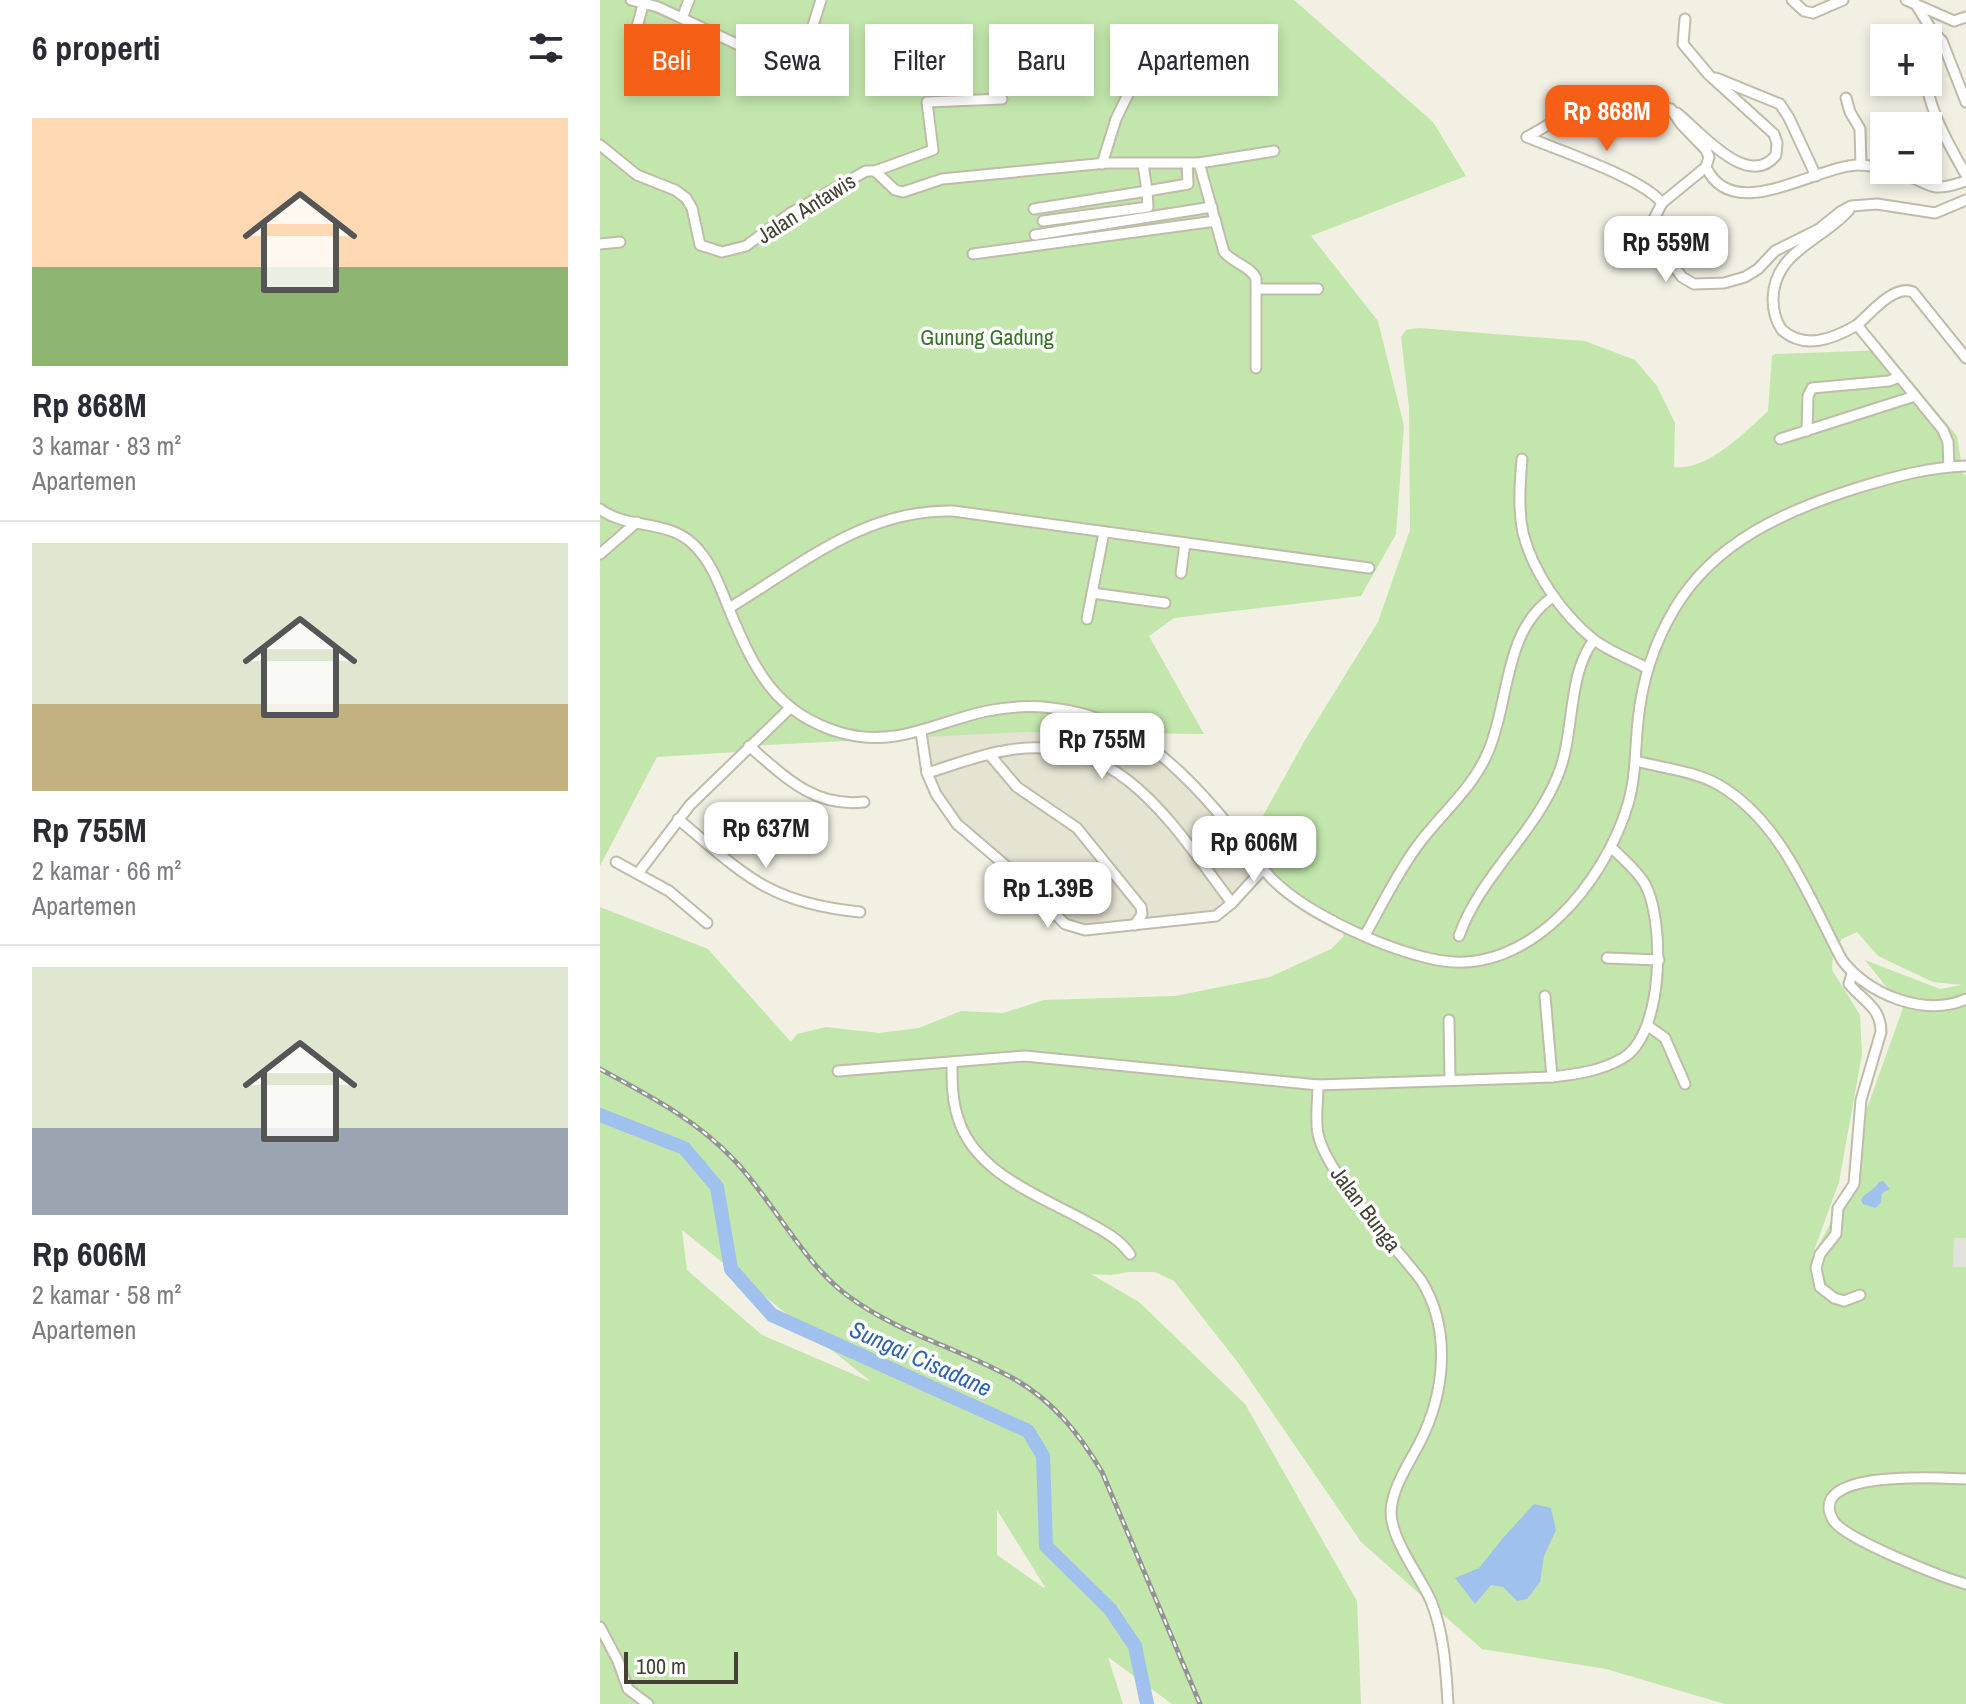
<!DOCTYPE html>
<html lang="id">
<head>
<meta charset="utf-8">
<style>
	:root { --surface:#fff; --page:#f7f7f7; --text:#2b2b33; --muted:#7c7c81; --line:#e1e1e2; --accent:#f65f16 }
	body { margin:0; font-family:"Archivo Narrow",sans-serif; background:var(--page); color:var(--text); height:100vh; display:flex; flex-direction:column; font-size:30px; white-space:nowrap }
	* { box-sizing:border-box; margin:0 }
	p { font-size:26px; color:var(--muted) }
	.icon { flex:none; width:44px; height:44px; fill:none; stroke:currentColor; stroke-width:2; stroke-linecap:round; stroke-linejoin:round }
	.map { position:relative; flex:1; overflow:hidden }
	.side { display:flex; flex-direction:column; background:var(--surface); width:600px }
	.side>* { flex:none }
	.hud { position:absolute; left:24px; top:24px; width:760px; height:72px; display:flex; gap:16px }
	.fabs { position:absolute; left:1270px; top:24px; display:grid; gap:16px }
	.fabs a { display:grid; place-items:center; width:72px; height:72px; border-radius:0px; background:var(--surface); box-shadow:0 4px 12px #0003; font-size:40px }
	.scale { position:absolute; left:24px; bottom:20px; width:114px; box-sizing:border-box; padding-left:8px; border:4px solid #434034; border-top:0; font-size:22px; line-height:28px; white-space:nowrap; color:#434034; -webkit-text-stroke:6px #fff; paint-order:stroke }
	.price { position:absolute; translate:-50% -68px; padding:0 18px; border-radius:16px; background:#fff; color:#222; font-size:26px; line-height:52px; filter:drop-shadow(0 2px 4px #0008) }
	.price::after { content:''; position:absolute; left:50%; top:48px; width:24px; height:18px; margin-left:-12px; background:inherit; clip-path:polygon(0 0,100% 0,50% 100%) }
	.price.active { background:var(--accent); color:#fff }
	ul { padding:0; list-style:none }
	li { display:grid; align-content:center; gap:16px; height:424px; padding:0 32px }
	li+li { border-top:2px solid var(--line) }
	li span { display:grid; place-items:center; height:248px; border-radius:0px; color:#555 }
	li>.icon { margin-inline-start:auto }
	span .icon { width:144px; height:144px; fill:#fffc; stroke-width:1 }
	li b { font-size:34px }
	h2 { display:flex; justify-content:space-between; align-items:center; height:96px; padding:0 32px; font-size:34px }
	.chip { padding:0 28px; border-radius:0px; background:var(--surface); box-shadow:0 4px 12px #0003; font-size:28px; line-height:72px }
	.chip.active { background:var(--accent); color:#fff }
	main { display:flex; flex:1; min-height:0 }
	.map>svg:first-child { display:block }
	.residential { fill:#e5e3d2 }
	.green { fill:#c2e6ac; fill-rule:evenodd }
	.parking { fill:#e2e1dc }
	.water { fill:#a0c0ee }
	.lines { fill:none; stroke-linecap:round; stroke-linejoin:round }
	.river { stroke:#a0c0ee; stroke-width:14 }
	.minor-casing { stroke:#bfbca9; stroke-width:13 }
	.minor { stroke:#fff; stroke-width:9 }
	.rail-casing { stroke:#939393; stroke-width:5 }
	.rail { stroke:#fff; stroke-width:2; stroke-dasharray:6; stroke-linecap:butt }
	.labels { text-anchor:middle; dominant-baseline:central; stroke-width:7; stroke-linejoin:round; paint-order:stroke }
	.street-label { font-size:22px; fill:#434034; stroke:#fff }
	.park-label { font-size:22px; fill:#387329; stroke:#fff }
	.water-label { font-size:24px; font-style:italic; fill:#3061ac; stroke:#fff }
</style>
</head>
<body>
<main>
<section class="side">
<h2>6 properti<svg class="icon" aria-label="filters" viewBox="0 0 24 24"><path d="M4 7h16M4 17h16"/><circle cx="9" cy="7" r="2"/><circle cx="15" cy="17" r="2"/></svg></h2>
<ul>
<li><span style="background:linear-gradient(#ffd9b3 60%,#8fb573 0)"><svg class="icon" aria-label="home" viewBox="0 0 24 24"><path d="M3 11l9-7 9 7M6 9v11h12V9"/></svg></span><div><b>Rp 868M</b><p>3 kamar · 83 m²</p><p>Apartemen</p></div></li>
<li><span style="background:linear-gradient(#dfe7d0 65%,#c2b280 0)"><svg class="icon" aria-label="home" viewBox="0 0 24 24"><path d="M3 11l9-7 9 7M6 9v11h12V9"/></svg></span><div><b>Rp 755M</b><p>2 kamar · 66 m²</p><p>Apartemen</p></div></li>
<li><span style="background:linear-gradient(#dfe7d0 65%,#9aa5b1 0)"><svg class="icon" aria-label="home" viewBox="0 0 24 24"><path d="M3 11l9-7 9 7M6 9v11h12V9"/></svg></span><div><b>Rp 606M</b><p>2 kamar · 58 m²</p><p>Apartemen</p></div></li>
</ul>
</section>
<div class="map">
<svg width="1366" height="1704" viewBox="0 0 1366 1704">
	<rect width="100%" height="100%" fill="#f1f0e3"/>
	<!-- residential -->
	<polygon class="residential" points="518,727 584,769 631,824 663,869 608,918 476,929 359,824 335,786 321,732"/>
	<!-- green -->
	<g class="green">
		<polygon points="0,0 694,0 833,122 866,176 711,236 778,321 804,426 796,534 761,596 574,618 549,636 604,734 423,732 149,746 137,752 57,757 0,866"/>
		<path d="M 819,328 L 985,341 L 1035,360 L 1057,386 L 1075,423 L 1074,467 C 1106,472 1147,431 1168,411 L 1172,356 L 1175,354 L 1286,350 L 1357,436 L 1363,474 L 1366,475 L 1366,1704 L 1125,1704 L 1006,1669 L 882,1649 L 761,1542 L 639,1364 L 574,1281 L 555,1272 L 529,1272 L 511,1275 L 491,1274 L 539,1302 L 645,1404 L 757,1601 L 761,1704 L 572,1704 L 508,1657 L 523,1704 L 0,1704 L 0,907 L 108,949 L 191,1042 L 197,1034 L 226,1027 L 279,1033 L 319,1028 L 361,1011 L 403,1013 L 444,1000 L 575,996 L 670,977 L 731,949 L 744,936 L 741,928 C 722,915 650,876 647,854 C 647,851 649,843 649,841 L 705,740 L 778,622 L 810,530 L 809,407 L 801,337 L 806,330 ZM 1257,932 L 1278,956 L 1333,982 L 1362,985 L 1340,989 L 1265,960 L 1303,1008 L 1265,1114 L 1260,1169 L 1211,1259 L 1239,1182 L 1262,1054 L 1260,1015 L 1232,970 L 1233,952 L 1242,939 ZM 82,1230 L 269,1380 L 269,1381 L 162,1335 L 87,1270 ZM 397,1510 L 445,1587 L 444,1588 L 397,1555 Z"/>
	</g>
	<!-- parking -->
	<polygon class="parking" points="1354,1238 1366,1238 1366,1267 1353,1267"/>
	<!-- water -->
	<g class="water">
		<path d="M 1283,1181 L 1290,1189 L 1282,1193 L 1281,1203 L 1275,1208 L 1263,1204 L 1261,1200 C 1265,1192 1274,1191 1279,1182 Z"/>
		<polygon points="934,1504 951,1508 956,1530 944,1556 940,1582 927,1599 917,1601 903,1587 891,1585 875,1604 855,1578 879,1568 903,1538"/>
	</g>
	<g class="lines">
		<!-- river -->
		<polyline class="river" points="0,1115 84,1148 117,1187 131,1269 172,1315 428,1431 443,1456 446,1546 510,1609 535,1646 547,1704"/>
		<!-- minor casing -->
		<g class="minor-casing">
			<g id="minor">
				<polyline points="31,0 58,7 194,71 204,54 221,0"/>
				<polyline points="1192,0 1204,11 1213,13 1243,0"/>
				<polyline points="1306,0 1354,21 1366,17"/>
				<polyline points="1315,3 1331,29 1328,46"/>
				<polyline points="82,18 89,0"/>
				<polyline points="1331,29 1342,41 1366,102"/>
				<polyline points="33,42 44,1"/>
				<polyline points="1116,78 1180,104 1189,118 1216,176"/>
				<path d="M 1326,82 C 1332,116 1349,145 1366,175"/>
				<polyline points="1246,98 1250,112 1260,129 1261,165"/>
				<path d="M 1077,113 C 1099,130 1148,191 1176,155 L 1177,143 L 1174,134 L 1109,75 L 1083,44 L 1085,19"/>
				<path d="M 927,137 C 955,122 987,97 1019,93 L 1071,109 L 1081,124 L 1106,150 L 1109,157 L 1106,167 L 1062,203 L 1050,227 L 1052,237 L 1082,277 L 1094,284 L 1124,283 L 1145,277 L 1158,269 L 1175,251 L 1219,229 L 1240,212 L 1251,206 L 1277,204 L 1335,213 L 1366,200"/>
				<path d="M 927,137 C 960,151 1043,178 1062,203"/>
				<polyline points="0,145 37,175 75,190 86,198 92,208 100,245 122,252 146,246 189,214 266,171 275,171 295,190 303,192 342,179 507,163 599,163 674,151"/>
				<path d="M 599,163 L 624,252 C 633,263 650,266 656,278 L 656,368"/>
				<polyline points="502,164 516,119 533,84"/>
				<path d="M 1106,167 C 1133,226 1217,165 1259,165 C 1273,165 1300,173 1313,178 C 1321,181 1328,186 1336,187 C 1347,188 1356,184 1366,181"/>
				<polyline points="275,171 333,150 327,102 402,99"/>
				<polyline points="434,209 547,191 543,164"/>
				<path d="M 1249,210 C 1222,241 1174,251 1173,299 C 1173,311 1175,320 1182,330 C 1205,350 1233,339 1257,325"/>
				<polyline points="443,221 548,207 547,191 588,184 587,163"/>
				<polyline points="435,235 612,207"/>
				<polyline points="0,244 20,242"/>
				<polyline points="373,254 616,221"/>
				<polyline points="657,289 718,289"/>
				<polyline points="1207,431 1208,396 1212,388 1289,381 1299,377"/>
				<polyline points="1180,439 1315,396"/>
				<path d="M 922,459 C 920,483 918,509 923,533 C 933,572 962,614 993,639 C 1008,651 1030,659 1047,668"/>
				<path d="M 1349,467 L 1348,442 L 1343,430 L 1257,325 C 1271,313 1294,284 1313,292 L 1366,358"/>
				<path d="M 0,509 C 28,530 67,519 93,544 C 111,561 120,586 129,609 C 154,669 175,714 242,733 C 297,748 335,722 387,711 C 429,702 475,707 514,725 C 560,747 599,789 631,828 C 645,845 657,863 672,879 C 708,915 787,950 837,960 C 928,978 1005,882 1028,804 C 1036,777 1035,749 1038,721 C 1042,680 1054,643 1075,608 C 1115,541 1187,510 1257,488 C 1293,477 1329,467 1366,466"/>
				<polyline points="0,554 37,522"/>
				<polyline points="581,573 585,543"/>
				<polyline points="492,593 565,603"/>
				<path d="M 129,608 C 201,565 264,509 353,511 L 769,568"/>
				<polyline points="487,619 504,532"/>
				<polyline points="321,732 327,773 336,794 357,824 419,877 465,924 485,930 616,916 632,903 663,869"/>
				<path d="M 149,746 C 184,776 214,808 264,802"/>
				<polyline points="389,754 417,787 477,828 541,907 542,914 535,925"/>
				<path d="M 1036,761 C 1062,768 1095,771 1119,785 C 1182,822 1209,898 1242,960 C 1268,995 1325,1017 1366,999"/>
				<path d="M 327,773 C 354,765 381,754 409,750 C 520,731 574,827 632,903"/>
				<path d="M 78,819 C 145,875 168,903 260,912"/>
				<polyline points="16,862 69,891 107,923"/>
				<polyline points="39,872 90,805 189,709"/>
				<path d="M 765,935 C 782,905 797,873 818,845 C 841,814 873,788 888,752 C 910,702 903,630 953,597"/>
				<path d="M 859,936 C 880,876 934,835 958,775 C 975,734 967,674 994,640"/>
				<polyline points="1007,958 1059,960"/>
				<path d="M 1252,974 L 1249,984 C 1263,1001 1281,1007 1281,1032 L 1261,1100 L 1254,1184 L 1238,1208 L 1236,1234 L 1220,1254 L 1216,1268 L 1220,1287 L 1234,1298 L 1244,1301 L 1260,1295"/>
				<polyline points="945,996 952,1077"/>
				<polyline points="849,1020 850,1078"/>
				<polyline points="1048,1026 1065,1038 1085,1084"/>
				<path d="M 352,1063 C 352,1082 352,1100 358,1118 C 374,1171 435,1194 480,1218 C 499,1229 517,1236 530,1254"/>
				<polyline points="238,1071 425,1056 718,1085"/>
				<path d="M 1366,1479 C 1345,1478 1204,1468 1233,1520 C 1244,1539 1342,1577 1366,1584"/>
				<polyline points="0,1627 18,1661 28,1689 48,1704"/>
				<path d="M 848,1704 C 846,1670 844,1633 831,1601 C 820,1576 791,1540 791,1512 C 792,1488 808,1465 819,1444 C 845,1394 852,1330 821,1280 C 794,1245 727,1175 718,1134 C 715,1119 718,1101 718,1085 L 952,1077 C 977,1074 1001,1071 1023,1058 C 1064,1034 1065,921 1045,884 C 1037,870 1023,859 1012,848"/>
			</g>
		</g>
		<!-- minor -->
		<use href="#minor" class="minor"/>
		<!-- rail casing -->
		<g class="rail-casing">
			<path id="rail" d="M 0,1069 C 48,1095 97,1120 135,1161 C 173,1201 204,1264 248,1296 C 301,1335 360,1348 416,1380 C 454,1402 480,1435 502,1472 L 600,1704"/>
		</g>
		<!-- rail -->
		<use href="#rail" class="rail"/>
	</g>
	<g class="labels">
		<!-- street labels -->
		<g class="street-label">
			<text transform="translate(206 208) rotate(-32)">Jalan Antawis</text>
			<text transform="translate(766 1209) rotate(53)">Jalan Bunga</text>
		</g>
		<!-- park labels -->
		<g class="park-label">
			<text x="387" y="337">Gunung Gadung</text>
		</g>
		<!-- water labels -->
		<g class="water-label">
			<text transform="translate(321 1358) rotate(24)">Sungai Cisadane</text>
		</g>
	</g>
</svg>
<div class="fabs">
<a>+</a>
<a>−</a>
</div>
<div class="scale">100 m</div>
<b class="price active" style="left:1007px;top:153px">Rp 868M</b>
<b class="price" style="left:1066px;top:284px">Rp 559M</b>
<b class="price" style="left:502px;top:781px">Rp 755M</b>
<b class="price" style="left:166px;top:870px">Rp 637M</b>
<b class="price" style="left:654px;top:884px">Rp 606M</b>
<b class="price" style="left:448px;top:930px">Rp 1.39B</b>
<div class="hud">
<a class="chip active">Beli</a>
<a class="chip">Sewa</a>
<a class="chip">Filter</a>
<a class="chip">Baru</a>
<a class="chip">Apartemen</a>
</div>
</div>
</main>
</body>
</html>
